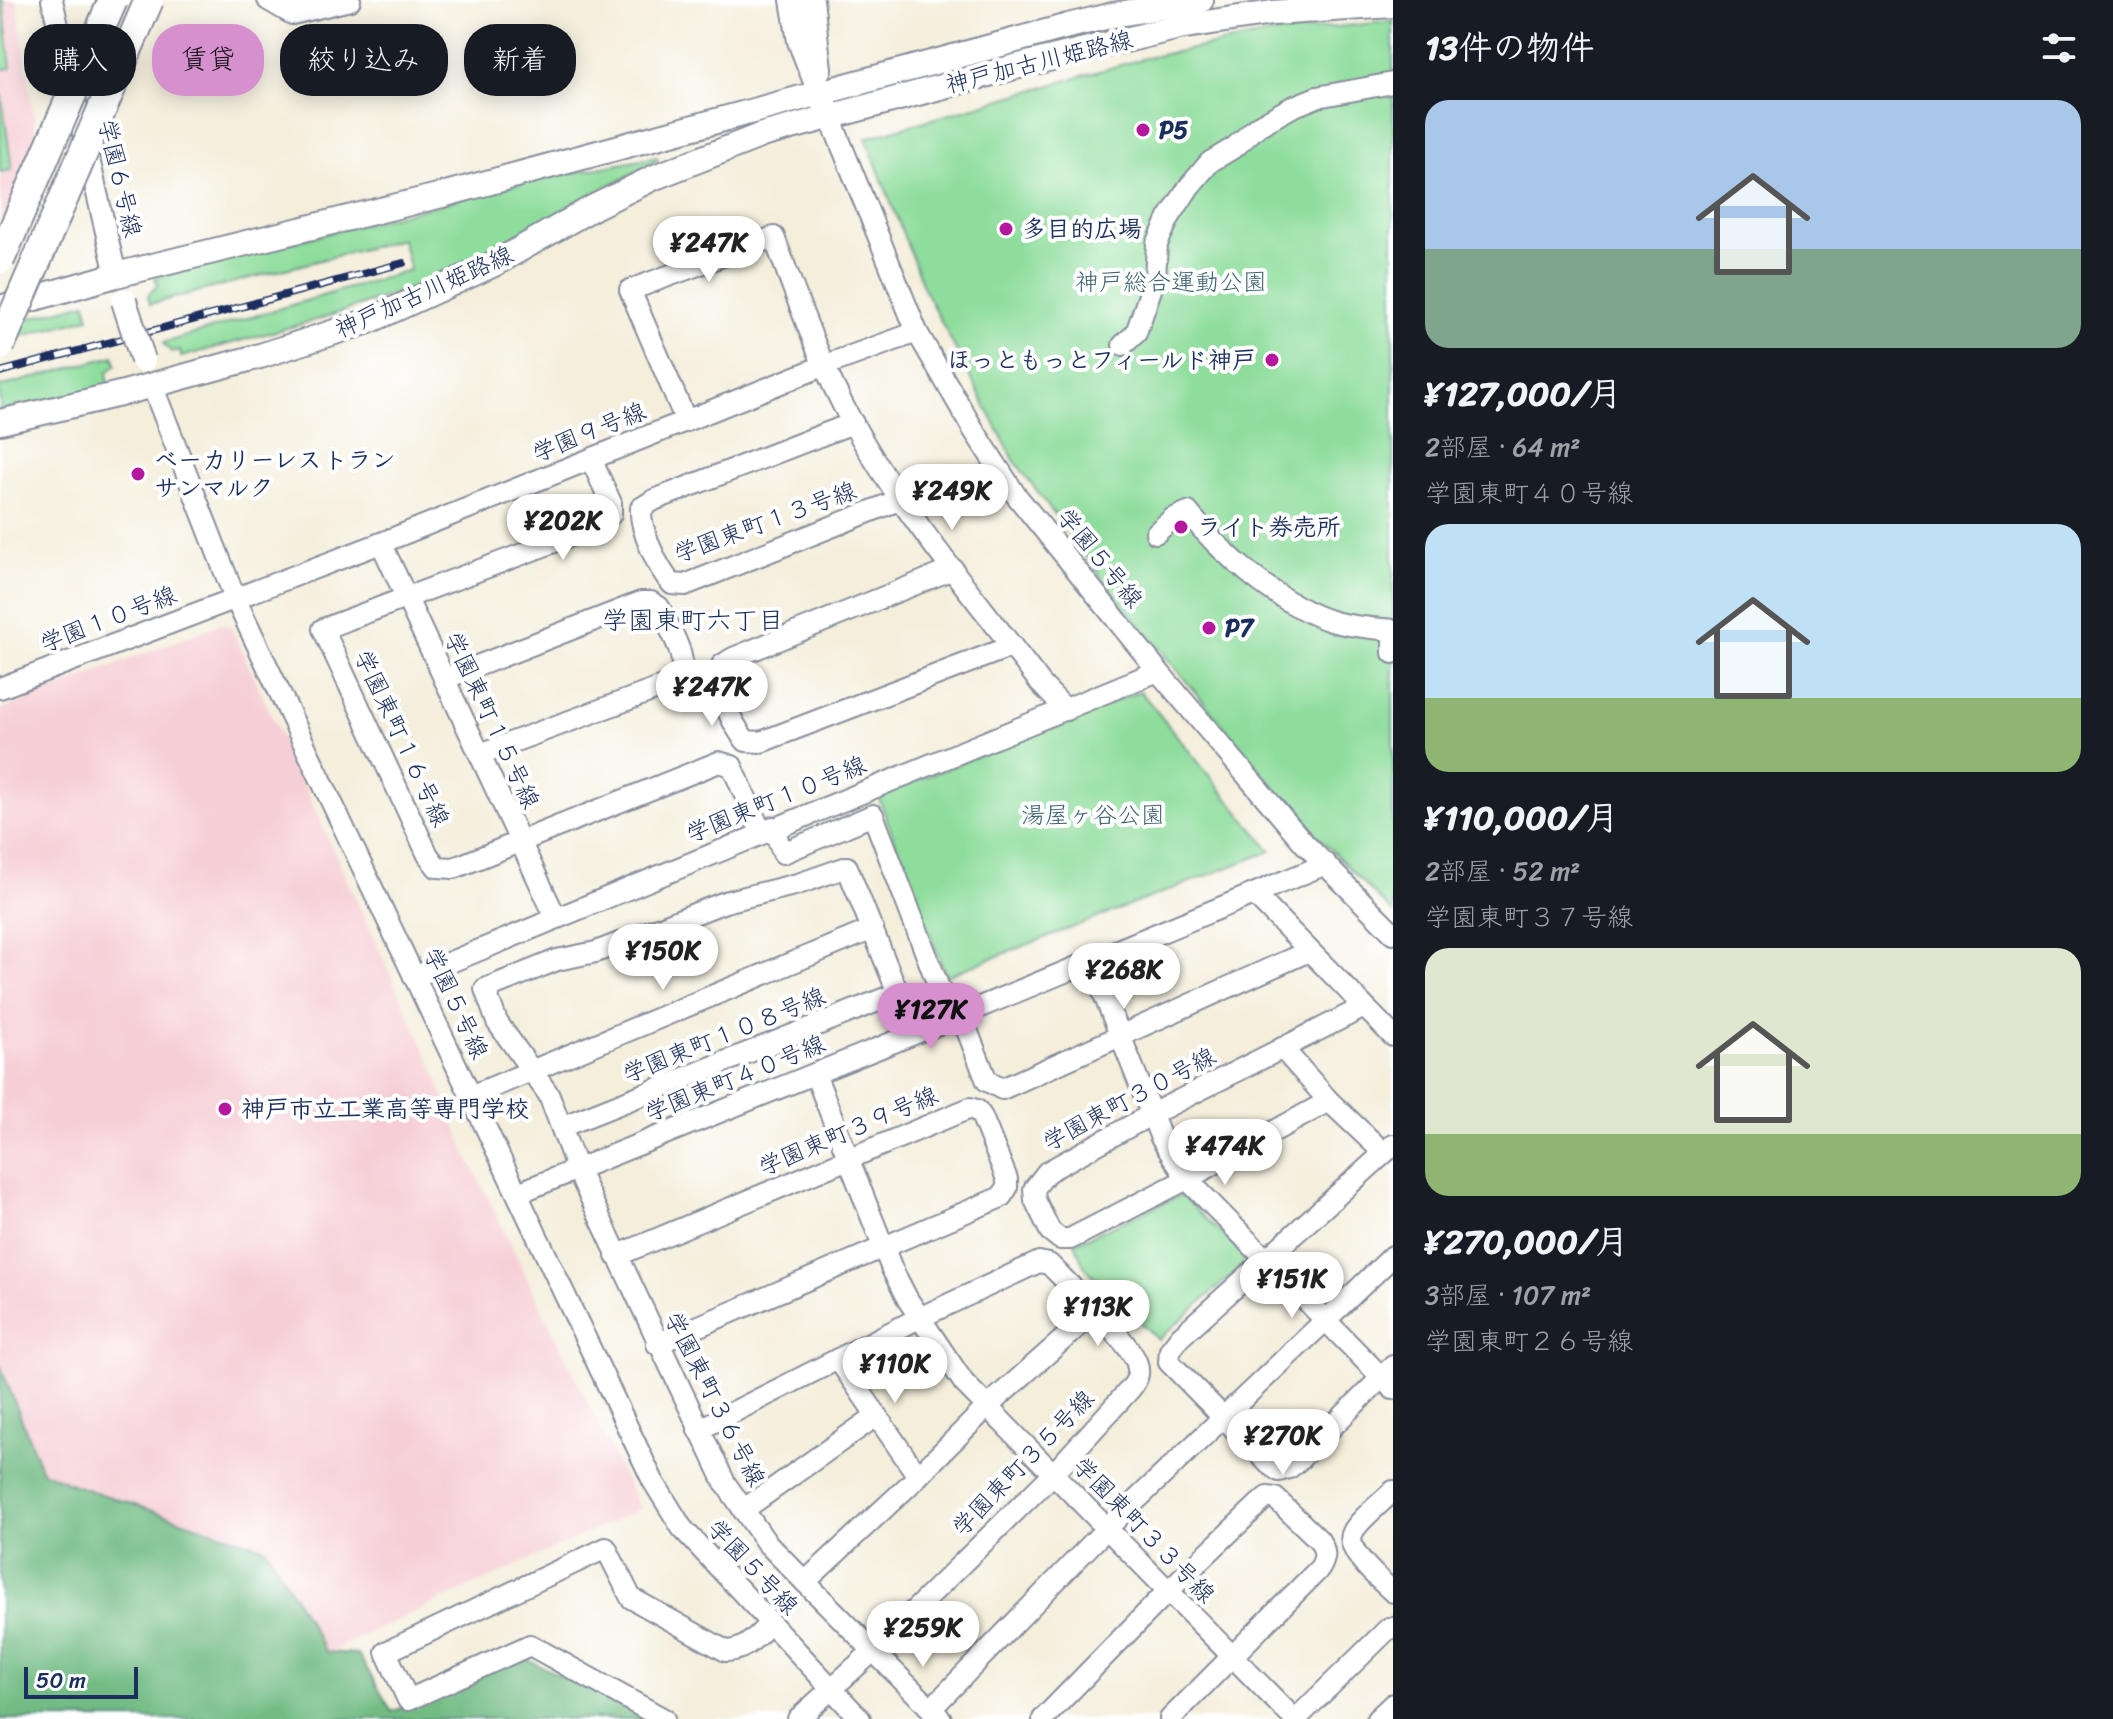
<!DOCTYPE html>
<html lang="ja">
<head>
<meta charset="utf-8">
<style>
	:root { --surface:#171b24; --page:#20242c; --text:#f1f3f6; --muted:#9ea1a6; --accent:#d690ce }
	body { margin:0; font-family:Sriracha,"Klee One",sans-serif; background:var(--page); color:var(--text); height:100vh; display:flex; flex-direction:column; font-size:30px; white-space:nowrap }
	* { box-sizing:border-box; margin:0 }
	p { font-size:26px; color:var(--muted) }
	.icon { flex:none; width:44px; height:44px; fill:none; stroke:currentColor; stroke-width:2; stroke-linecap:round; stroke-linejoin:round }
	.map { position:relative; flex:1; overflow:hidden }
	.drawer { display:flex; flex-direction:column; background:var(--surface); width:720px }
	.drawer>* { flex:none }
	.hud { position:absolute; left:24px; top:24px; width:760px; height:72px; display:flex; gap:16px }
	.scale { position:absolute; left:24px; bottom:20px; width:114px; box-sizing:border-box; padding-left:8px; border:4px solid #1b2f5e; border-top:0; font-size:22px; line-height:28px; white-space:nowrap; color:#1b2f5e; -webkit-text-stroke:6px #fff; paint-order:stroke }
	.price { position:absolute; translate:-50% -68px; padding:0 18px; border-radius:28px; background:#fff; color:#222; font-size:26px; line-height:52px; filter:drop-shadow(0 2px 4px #0008) }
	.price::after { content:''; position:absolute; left:50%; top:48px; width:24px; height:18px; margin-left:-12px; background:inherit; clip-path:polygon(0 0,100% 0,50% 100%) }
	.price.on { background:var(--accent); color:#111 }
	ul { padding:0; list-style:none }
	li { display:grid; align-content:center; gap:16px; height:424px; padding:0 32px }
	li span { display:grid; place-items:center; height:248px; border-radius:24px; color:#555 }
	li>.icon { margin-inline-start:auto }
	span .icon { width:144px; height:144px; fill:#fffc; stroke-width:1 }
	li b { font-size:34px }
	h2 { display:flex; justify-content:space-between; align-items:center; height:96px; padding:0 32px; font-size:34px }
	.tag { padding:0 28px; border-radius:32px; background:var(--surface); box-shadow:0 4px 20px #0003; font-size:28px; line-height:72px }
	.tag.on { background:var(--accent); color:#111 }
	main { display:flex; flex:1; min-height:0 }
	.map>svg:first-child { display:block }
	.built { fill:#f6cfd6 }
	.green { fill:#8edd9c; stroke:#54867d; stroke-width:2 }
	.forest { fill:#72bc84; stroke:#467671; stroke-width:2 }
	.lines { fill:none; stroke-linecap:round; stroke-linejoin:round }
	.minor-casing { stroke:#888e9c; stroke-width:24 }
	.major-casing { stroke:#888e9c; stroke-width:28 }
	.minor { stroke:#fff; stroke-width:20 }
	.major { stroke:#fff; stroke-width:24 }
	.rail-casing { stroke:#1b2f5e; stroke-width:8 }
	.rail { stroke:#fff; stroke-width:5; stroke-dasharray:15; stroke-linecap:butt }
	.major-bridge-casing { stroke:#888e9c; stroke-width:28; stroke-linecap:butt }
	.highway-bridge-casing { stroke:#888e9c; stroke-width:32; stroke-linecap:butt }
	.major-bridge { stroke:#fff; stroke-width:24 }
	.highway-bridge { stroke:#fff; stroke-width:28 }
	.poi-dot { fill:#b5179e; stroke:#fff; stroke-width:3 }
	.labels { text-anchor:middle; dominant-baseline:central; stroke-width:8; stroke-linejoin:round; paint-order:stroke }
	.street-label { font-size:24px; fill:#1b2f5e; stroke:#fff }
	.poi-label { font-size:24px; font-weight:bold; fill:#1b2f5e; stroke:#fff; text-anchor:start }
	.park-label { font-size:24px; fill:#3e6371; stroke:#fff }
	.neighbourhood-label { font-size:26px; fill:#1b2f5e; stroke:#fff }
</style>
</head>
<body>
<main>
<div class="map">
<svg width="1393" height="1719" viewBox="0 0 1393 1719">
	<rect width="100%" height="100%" fill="#fff"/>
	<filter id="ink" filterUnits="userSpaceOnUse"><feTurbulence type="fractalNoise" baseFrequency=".0125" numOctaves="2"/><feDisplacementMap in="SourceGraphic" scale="16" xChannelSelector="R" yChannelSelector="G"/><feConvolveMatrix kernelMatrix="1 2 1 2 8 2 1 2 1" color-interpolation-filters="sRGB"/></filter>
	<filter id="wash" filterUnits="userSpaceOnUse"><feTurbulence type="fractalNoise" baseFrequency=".006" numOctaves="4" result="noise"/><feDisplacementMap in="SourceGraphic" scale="32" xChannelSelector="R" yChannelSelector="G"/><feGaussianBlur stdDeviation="1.8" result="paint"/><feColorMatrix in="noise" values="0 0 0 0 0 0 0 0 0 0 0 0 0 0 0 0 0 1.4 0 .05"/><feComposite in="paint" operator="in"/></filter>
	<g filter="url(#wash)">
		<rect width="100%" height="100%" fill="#f4eedb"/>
		<!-- built -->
		<g class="built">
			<polygon points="0,0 17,0 37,142 0,226"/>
			<polygon points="220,624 231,627 431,1063 467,1155 640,1509 326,1653 266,1548 74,1485 42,1471 0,1365 0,710"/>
		</g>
		<!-- green -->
		<g class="green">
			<polygon points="0,0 3,0 11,68 0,69"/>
			<polygon points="1393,21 1393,913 1300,818 1112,592 1014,460 925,291 866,138 1145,58 1269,34"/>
			<polygon points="0,84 12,170 0,172"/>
			<polygon points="657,157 658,160 515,237 415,287 320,319 181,357 180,350 171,352 163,343 410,270 402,239 150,304 148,295 158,285 155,278 525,182"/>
			<polygon points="86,303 89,318 0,342 0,326"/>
			<polygon points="114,356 116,365 107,373 109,386 0,411 0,387"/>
			<polygon points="1140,691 1271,851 946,976 878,796"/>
			<polygon points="1181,1195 1249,1260 1158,1340 1084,1266 1075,1243"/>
		</g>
		<!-- forest -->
		<polygon class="forest" points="0,1365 42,1471 74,1485 266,1548 326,1652 358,1654 392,1712 518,1655 651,1719 0,1719"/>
	</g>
	<g filter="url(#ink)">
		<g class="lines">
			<!-- minor casing -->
			<g class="minor-casing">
				<g id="minor">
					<polyline points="52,0 116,275"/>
					<polyline points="268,0 292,14 350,0"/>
					<polyline points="830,117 917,332 973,429 1015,494 1158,671 1304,843 1393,933"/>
					<polyline points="1123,345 1136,333 1155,278 1157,244 1169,218 1189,187 1210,162 1235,147 1258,126 1292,107 1317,97 1393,83"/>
					<polyline points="152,385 235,598 653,1481 682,1528 860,1719"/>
					<path d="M 686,421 L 630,290 L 774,237 C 798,300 819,363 852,422 C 904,516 976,598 1041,684 L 1066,710"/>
					<path d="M 853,423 L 654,500 L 641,508 C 639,528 658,569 672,584 L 685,585 L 899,500"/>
					<polyline points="591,459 611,503 611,514 602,524 323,629 428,855 437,867 454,868 719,762 732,766 761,832"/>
					<path d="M 1156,533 L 1172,519 L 1188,512 C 1221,554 1279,604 1331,621 C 1351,627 1372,628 1393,630"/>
					<polyline points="381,543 556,918"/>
					<path d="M 953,569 L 733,658 C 732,658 723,665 722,665 C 711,683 734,727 746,741 L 761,742 L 1012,646"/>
					<polyline points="1393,635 1393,653"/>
					<path d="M 444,679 L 641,602 L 651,602 L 659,607 C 669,630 693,660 676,682 L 480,754"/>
					<polyline points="0,688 381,543 823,366 917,332"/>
					<polyline points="773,827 783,853 873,815 951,1019"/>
					<polyline points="1254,894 1393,1036"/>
					<polyline points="1091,962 1161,1138 1187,1179 1393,1389"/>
					<polyline points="414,977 1158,671"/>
					<polyline points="961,1015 987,1081 1002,1089 1309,951"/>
					<polyline points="1282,1048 1329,1101 1384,1153"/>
					<polyline points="815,1074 892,1269 908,1300 964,1383 1294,1719"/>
					<polyline points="471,1096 873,929"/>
					<polyline points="1329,1101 1187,1179 1070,1239 1060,1239 1050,1231 1035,1200 1034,1189 1047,1172 1152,1114 1364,1007"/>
					<polyline points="561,1127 898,993 847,867 798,884 725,902 596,952 557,960 485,989 497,1022 549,1095 577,1169 725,1483 766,1542 805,1582 905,1489 988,1406 1094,1312"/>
					<polyline points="1393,1145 1180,1337 1170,1350 1169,1362 1269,1464 1279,1471 1289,1468 1298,1461 1393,1366"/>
					<polyline points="518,1193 951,1019 1326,864"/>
					<polyline points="616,1256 970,1108 977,1110 982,1117 1007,1179 1007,1188 1001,1197 657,1344"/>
					<polyline points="838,1359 918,1476"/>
					<path d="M 698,1430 L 919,1318 L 1039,1262 L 1049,1264 L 1059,1274 C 1076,1292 1132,1344 1137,1364 C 1140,1374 1137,1380 1131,1388 L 1053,1474 L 873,1651 L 798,1719"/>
					<path d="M 1393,1491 C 1382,1502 1359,1520 1353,1532 C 1343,1550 1381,1581 1393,1592"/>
					<polyline points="743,1510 876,1416"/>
					<polyline points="805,1582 941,1719"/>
					<polyline points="931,1709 1107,1528 1393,1256"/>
					<path d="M 664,1719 L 530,1645 L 408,1700 L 386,1652 L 606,1548 L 631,1598 L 726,1651 C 746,1651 756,1636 770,1624"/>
					<path d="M 1043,1719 L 1168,1591 L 1260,1503 L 1267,1497 L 1275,1498 L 1319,1540 C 1326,1551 1326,1557 1320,1568 L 1170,1719"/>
					<polyline points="1296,1719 1389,1628 1393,1628"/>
					<polyline points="1377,1719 1393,1704"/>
				</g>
			</g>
			<!-- major casing -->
			<g class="major-casing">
				<g id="major">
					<polyline points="793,0 800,41 826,107"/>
					<polyline points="811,0 819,69"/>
					<polyline points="0,308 116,275 442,195 1068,26 1113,15 1201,0"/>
					<polyline points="0,422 120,394 260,356 369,321 494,264 594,207 655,177 762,135 1011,68 1179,27 1272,13 1393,5"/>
				</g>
			</g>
			<!-- minor -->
			<use href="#minor" class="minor"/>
			<!-- major -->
			<use href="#major" class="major"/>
			<!-- rail casing -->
			<g class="rail-casing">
				<polyline id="rail" points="0,372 403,263"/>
			</g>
			<!-- rail -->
			<use href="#rail" class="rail"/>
			<!-- major-bridge casing -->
			<g class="major-bridge-casing">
				<polyline id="major-bridge" points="124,301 143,360"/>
			</g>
			<!-- highway-bridge casing -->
			<g class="highway-bridge-casing">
				<g id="highway-bridge">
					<polyline points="0,260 113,0"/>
					<polyline points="0,346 149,0"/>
				</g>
			</g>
			<!-- major-bridge -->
			<use href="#major-bridge" class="major-bridge"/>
			<!-- highway-bridge -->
			<use href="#highway-bridge" class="highway-bridge"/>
		</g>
	</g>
	<!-- markers -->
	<g class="poi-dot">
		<circle cx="1143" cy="130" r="8"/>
		<circle cx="1006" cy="229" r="8"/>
		<circle cx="1272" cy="360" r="8"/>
		<circle cx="138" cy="474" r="8"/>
		<circle cx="1181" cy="527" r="8"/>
		<circle cx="1209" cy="628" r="8"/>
		<circle cx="225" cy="1109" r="8"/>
	</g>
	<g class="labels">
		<!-- street labels -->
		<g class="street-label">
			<text transform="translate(1039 62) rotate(-14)">神戸加古川姫路線</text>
			<text transform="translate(120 178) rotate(77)">学園６号線</text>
			<text transform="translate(424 292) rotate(-24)">神戸加古川姫路線</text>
			<text transform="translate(589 432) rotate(-22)">学園９号線</text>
			<text transform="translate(765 522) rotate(-20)">学園東町１３号線</text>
			<text transform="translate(1100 558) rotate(51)">学園５号線</text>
			<text transform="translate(108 619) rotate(-21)">学園１０号線</text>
			<text transform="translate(492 720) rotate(65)">学園東町１５号線</text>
			<text transform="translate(402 738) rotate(65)">学園東町１６号線</text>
			<text transform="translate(776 799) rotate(-22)">学園東町１０号線</text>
			<text transform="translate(456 1003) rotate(65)">学園５号線</text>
			<text transform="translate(724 1035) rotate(-22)">学園東町１０８号線</text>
			<text transform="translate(735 1078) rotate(-22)">学園東町４０号線</text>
			<text transform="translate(1129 1099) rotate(-28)">学園東町３０号線</text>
			<text transform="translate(848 1131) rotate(-23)">学園東町３９号線</text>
			<text transform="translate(715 1399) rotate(63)">学園東町３６号線</text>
			<text transform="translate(1023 1463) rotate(-46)">学園東町３５号線</text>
			<text transform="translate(1144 1530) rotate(46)">学園東町３３号線</text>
			<text transform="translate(753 1567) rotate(47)">学園５号線</text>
		</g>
		<!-- poi labels -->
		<g class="poi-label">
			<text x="1159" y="130">P5</text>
			<text x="1022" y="229">多目的広場</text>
			<text x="1256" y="360" text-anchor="end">ほっともっとフィールド神戸</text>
			<text x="154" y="460">ベーカリーレストラン<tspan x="154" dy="28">サンマルク</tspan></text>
			<text x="1197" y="527">ライト券売所</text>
			<text x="1225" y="628">P7</text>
			<text x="241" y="1109">神戸市立工業高等専門学校</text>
		</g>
		<!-- park labels -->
		<g class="park-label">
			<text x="1171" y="282">神戸総合運動公園</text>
			<text x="1093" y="815">湯屋ヶ谷公園</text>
		</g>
		<!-- neighbourhood labels -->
		<g class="neighbourhood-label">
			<text x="693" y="620">学園東町六丁目</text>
		</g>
	</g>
</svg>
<div class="scale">50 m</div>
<b class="price" style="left:709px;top:284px">¥247K</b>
<b class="price" style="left:952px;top:532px">¥249K</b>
<b class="price" style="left:563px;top:562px">¥202K</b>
<b class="price" style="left:712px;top:728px">¥247K</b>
<b class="price" style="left:663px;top:992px">¥150K</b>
<b class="price" style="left:1124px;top:1011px">¥268K</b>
<b class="price on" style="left:931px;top:1051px">¥127K</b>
<b class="price" style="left:1225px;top:1187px">¥474K</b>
<b class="price" style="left:1292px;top:1320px">¥151K</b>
<b class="price" style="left:1098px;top:1348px">¥113K</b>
<b class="price" style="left:895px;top:1405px">¥110K</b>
<b class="price" style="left:1283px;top:1477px">¥270K</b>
<b class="price" style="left:923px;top:1669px">¥259K</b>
<div class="hud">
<a class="tag">購入</a>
<a class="tag on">賃貸</a>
<a class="tag">絞り込み</a>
<a class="tag">新着</a>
</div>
</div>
<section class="drawer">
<h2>13件の物件<svg class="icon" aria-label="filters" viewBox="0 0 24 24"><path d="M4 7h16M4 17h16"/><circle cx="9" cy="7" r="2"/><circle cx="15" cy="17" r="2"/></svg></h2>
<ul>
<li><span style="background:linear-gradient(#a9c7e8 60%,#7fa58c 0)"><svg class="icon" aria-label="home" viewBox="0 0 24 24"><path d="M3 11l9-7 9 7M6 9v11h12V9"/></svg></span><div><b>¥127,000/月</b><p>2部屋 · 64 m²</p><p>学園東町４０号線</p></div></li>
<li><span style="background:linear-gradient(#bfe0f5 70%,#8fb573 0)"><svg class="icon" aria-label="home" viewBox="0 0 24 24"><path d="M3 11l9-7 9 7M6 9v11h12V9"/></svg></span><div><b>¥110,000/月</b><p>2部屋 · 52 m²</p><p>学園東町３７号線</p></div></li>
<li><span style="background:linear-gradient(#dfe7d0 75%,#8fb573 0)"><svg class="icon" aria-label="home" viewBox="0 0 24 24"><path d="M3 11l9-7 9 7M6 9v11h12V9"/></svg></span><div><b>¥270,000/月</b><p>3部屋 · 107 m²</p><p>学園東町２６号線</p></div></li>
</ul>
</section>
</main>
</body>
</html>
